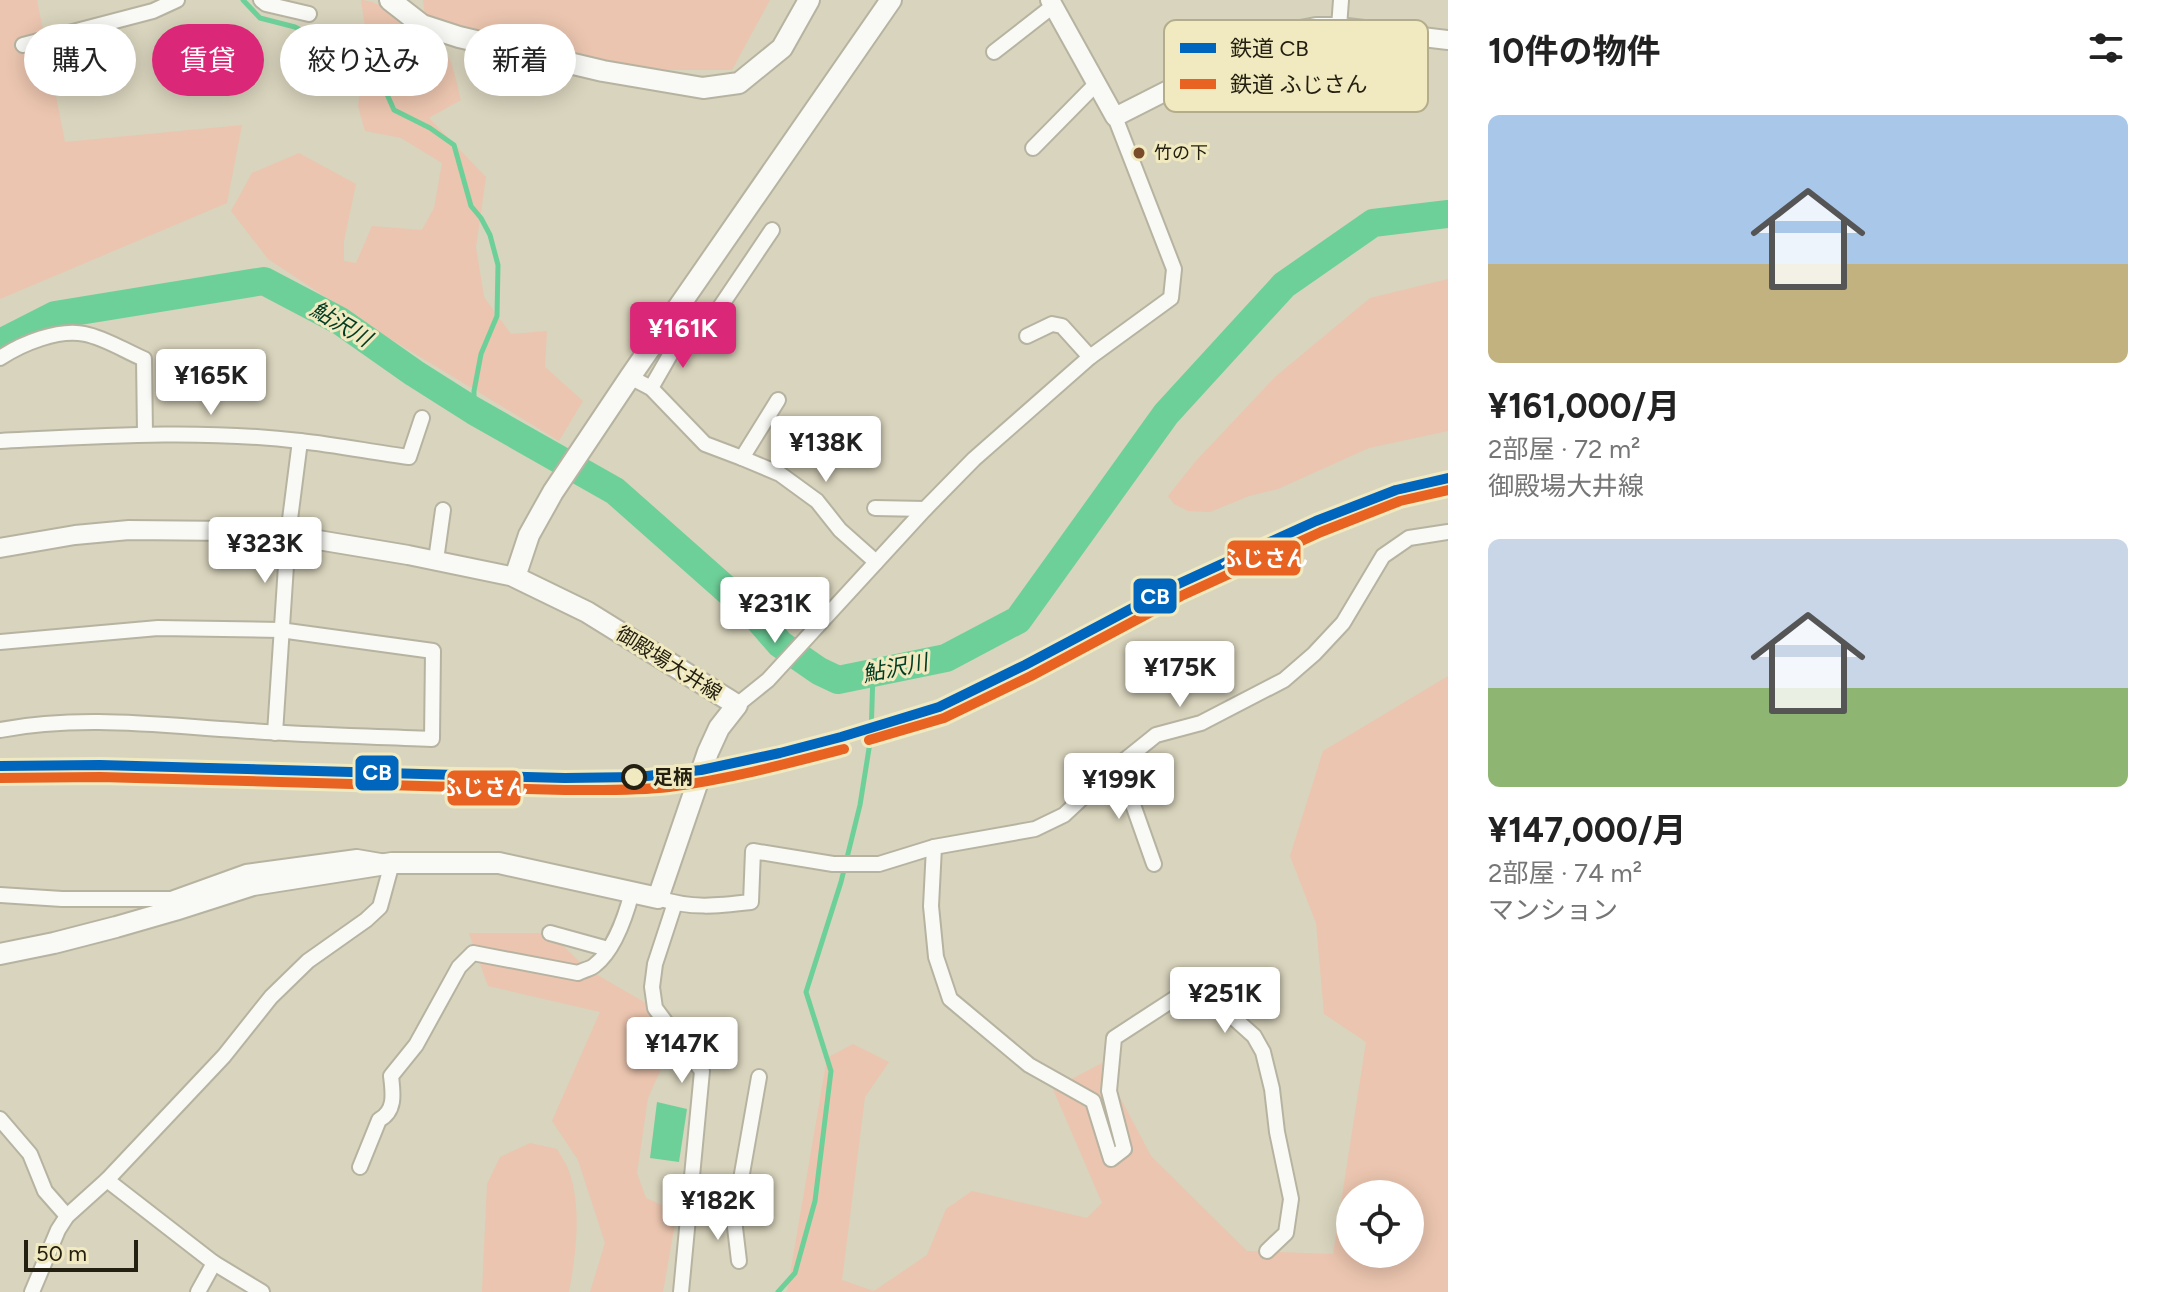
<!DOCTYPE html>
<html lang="ja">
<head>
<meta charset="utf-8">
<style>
	:root { --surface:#fff; --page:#f6f6f6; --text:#222; --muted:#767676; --accent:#db2777 }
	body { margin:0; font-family:Figtree,"Noto Sans JP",sans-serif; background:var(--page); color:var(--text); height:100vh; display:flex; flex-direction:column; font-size:30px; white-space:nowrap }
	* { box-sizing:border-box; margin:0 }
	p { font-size:26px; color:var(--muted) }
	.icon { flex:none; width:44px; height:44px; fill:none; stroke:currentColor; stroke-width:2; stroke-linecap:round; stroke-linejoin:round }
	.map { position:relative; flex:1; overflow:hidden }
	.side { display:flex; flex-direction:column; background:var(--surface); width:720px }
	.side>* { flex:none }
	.guide { position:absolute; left:24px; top:24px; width:760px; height:72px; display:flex; gap:16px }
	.tools { position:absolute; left:1336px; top:1180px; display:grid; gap:16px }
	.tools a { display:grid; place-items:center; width:88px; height:88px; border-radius:50%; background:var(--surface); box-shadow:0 4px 20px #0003; font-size:40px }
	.scale { position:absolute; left:24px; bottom:20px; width:114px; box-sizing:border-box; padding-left:8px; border:4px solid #242011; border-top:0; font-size:22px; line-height:28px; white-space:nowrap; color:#242011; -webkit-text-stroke:6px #f1e9bf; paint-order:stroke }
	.price { position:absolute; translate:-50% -68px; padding:0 18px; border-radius:8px; background:#fff; color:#222; font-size:26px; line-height:52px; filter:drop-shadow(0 2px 4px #0008) }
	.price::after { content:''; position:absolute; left:50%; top:48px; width:24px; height:18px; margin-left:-12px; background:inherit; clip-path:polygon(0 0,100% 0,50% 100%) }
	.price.active { background:var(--accent); color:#fff }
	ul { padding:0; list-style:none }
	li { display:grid; align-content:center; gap:16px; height:424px; padding:0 40px }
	li span { display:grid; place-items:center; height:248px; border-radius:12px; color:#555 }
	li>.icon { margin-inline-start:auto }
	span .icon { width:144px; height:144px; fill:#fffc; stroke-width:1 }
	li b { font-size:34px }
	h2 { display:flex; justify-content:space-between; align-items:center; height:96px; padding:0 40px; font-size:34px }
	.chip { padding:0 28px; border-radius:36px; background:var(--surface); box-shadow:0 4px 20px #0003; font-size:28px; line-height:72px }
	.chip.active { background:var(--accent); color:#fff }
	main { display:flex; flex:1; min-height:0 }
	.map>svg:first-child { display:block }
	.green { fill:#ebc5af; fill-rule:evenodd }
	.water { fill:#6ed099 }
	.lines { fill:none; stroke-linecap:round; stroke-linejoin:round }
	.stream { stroke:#6ed099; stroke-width:5 }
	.river { stroke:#6ed099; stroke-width:28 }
	.street-casing { stroke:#b6b3a1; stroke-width:18 }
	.secondary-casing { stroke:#b6b3a1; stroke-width:22 }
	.primary-casing { stroke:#b6b3a1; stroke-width:24 }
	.street { stroke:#f9f9f5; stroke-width:14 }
	.secondary { stroke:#f9f9f5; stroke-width:18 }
	.primary { stroke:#f9f9f5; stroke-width:20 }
	.rail-1-casing { stroke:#f1e9bf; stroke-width:16 }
	.rail-2-casing { stroke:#f1e9bf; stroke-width:16 }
	.rail-1 { stroke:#0065bd; stroke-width:10 }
	.rail-2 { stroke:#e86221; stroke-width:10 }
	.bus-dot { fill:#7a4b2a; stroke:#f1e9bf; stroke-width:3 }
	.stop-dot { fill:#f1e9bf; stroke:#242011; stroke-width:4 }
	.labels { text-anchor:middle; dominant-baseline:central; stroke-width:6; stroke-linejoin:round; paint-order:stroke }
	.bus-label { font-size:18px; fill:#242011; stroke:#f1e9bf; text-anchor:start }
	.street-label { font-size:20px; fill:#242011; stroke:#f1e9bf }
	.stop-label { font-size:20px; font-weight:bold; fill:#242011; stroke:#f1e9bf; text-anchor:start }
	.water-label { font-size:22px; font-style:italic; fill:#003c22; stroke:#f1e9bf }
	.key { fill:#f1e9bf; stroke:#b4ad8b; stroke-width:2 }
	.key-label { font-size:22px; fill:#242011 }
	.line-badge { stroke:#f1e9bf; stroke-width:3 }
	.badge-label { font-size:22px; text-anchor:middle; font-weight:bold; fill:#fff }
</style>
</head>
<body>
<main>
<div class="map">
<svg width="1448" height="1292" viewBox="0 0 1448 1292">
	<rect width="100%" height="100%" fill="#d9d4bd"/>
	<!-- green -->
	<g class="green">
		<polygon points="0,0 37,0 65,142 242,125 227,203 0,299"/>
		<path d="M 361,0 C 382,0 437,38 448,57 C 455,69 457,87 461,100 L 429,118 L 486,177 L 476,247 L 484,297 L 511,334 L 547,331 L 545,367 L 583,401 L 559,441 L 374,329 L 268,259 L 231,211 L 252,173 L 299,153 L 356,184 L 344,241 L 344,261 L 356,263 L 372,226 L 422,230 L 434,208 L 442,163 L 401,138 L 365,131 L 358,106 L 367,41 Z"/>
		<polygon points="423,0 770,0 732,70 652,70 533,44 425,16"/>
		<polygon points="1448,279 1448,431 1369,448 1278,489 1249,496 1210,512 1188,511 1174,504 1168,496 1195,462 1275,377 1370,298"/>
		<path d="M 1448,676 L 1448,1292 L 787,1292 L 827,1058 L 853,1044 L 889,1062 L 865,1097 L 842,1280 L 874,1291 L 927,1255 L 946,1209 L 972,1191 L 1087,1218 L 1102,1203 L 1053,1089 L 1102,1063 L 1151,1156 L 1247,1251 L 1333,1254 L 1366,1042 L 1324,1014 L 1316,923 L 1290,856 L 1323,751 ZM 1350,1194 L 1410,1194 L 1410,1254 L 1350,1254 Z"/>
		<polygon points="469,933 550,933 587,969 644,1002 671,1047 648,1098 637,1173 646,1198 677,1212 663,1292 590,1292 605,1243 578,1160 552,1121 600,1012 488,986"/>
		<path d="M 530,1143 L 557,1149 C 561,1156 566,1163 569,1171 C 582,1208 576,1254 569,1292 L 482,1292 L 487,1184 L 500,1157 Z"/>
	</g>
	<!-- water -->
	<polygon class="water" points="657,1102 687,1109 679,1162 650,1158"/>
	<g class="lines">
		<!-- stream -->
		<g class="stream">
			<polyline points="243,0 260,18 295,27 378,74 394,110 430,128 454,145 471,206 481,218 490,235 498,265 497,316 481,354 474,391 474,411"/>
			<polyline points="778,1292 795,1273 815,1201 831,1071 806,992 841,882 860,805 871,736 873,673"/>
		</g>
		<!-- river -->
		<polyline class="river" points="0,343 55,315 264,281 340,321 414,373 474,411 615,491 754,614 780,644 819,671 838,680 946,658 1018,620 1166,414 1284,285 1373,223 1448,214"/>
		<!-- street casing -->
		<g class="street-casing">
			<g id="street">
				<polyline points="261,0 266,4 309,14"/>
				<polyline points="1339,27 1341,0"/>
				<polyline points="23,45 153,11 177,0"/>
				<polyline points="994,52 1053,6"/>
				<polyline points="1033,148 1097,83"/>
				<polyline points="1027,336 1052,324 1062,326 1090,357"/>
				<path d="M 0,358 C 21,344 59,328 85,334 C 105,338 125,351 144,359 L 145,434"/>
				<polyline points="630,377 651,388 705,444 742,458 778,400"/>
				<polyline points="651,388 682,334 689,336 710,322 772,230"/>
				<path d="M 0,441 C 99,436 200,429 300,441 C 336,445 372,452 409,457 L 422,418"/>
				<polyline points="742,458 780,474 817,501 840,530 876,562"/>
				<polyline points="875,508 925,509"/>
				<polyline points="436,560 443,510"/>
				<path d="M 0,642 L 158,628 L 280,630 L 433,651 L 432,739 C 367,736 302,735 237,730 C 158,725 79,715 0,730"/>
				<polyline points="737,705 768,680 925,509 974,459 1090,357 1171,298 1174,269 1115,117"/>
				<polyline points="275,733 288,535 300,441"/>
				<polyline points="1119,765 1154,864"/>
				<polyline points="934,847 931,906 936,957 950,999 1029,1065 1093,1101 1111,1159 1124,1149 1109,1091 1114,1038 1203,980 1214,992 1225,1010 1254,1036 1263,1052 1272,1089 1277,1132 1291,1199 1286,1233 1267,1251"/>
				<polyline points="0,895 62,899 171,899 246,872 357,857 392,863 380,907 366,920 308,961 271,997 224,1056 107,1180 67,1216 58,1230 32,1292"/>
				<path d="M 658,898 C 691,909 717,906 751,902 L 753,851 L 833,864 L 879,864 L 934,847 L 1035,829 L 1064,815 L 1110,772 L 1156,735 L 1201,723 L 1284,680 L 1314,654 L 1343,623 L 1383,556 L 1409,538 L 1448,532"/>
				<polyline points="675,903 655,964 652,987 655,1008 702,1071 681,1292"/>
				<polyline points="550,933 608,949"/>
				<polyline points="0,1119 30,1154 45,1191 67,1216"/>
				<path d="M 360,1167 L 379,1120 C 396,1111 393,1093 391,1076 L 416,1045 L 459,967 L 473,953 L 578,973 C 583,970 591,969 595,965 C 614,950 626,915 632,892"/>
				<polyline points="107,1180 214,1263 262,1292"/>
				<polyline points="689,1207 734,1219 759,1077"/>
				<polyline points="734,1219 739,1261"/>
				<polyline points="198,1292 214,1263"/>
			</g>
		</g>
		<!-- secondary casing -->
		<g class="secondary-casing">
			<g id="secondary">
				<polyline points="1050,0 1115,117 1257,45 1290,32 1316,27 1339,27 1448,40"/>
				<polyline points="0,548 75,535 129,530 233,531 288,535 408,555 515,577"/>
			</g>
		</g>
		<!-- primary casing -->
		<g class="primary-casing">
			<g id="primary">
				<polyline points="390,0 422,25 459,37 603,71 703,88 739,83 782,48 809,0"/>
				<polyline points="0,954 54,943 116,927 175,910 253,885 392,863 499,863 658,898 708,752 719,728 737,705 587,612 515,577 529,535 553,492 630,377 891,0"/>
			</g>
		</g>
		<!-- street -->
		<use href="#street" class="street"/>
		<!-- secondary -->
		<use href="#secondary" class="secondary"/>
		<!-- primary -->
		<use href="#primary" class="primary"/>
		<!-- rail-1 casing -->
		<g class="rail-1-casing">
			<polyline id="rail-1" points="0,766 100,765 565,778 638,777 701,770 780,753 841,737 939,707 1025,665 1176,585 1316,521 1396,490 1448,478"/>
		</g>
		<!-- rail-2 casing -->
		<g class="rail-2-casing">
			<g id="rail-2">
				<polyline points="869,740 944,718 1031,676 1181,596 1321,532 1400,501 1448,490"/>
				<path d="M 0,778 L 100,777 L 565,790 C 599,790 635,791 669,787 C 729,779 786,764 844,749"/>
			</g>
		</g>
		<!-- rail-1 -->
		<use href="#rail-1" class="rail-1"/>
		<!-- rail-2 -->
		<use href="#rail-2" class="rail-2"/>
	</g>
	<!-- markers -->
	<circle class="bus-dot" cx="1139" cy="153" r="7"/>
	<circle class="stop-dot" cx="634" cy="777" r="11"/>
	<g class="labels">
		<!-- bus labels -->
		<g class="bus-label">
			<text x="1154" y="153">竹の下</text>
		</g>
		<!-- street labels -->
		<g class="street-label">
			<text transform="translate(669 663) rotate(32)">御殿場大井線</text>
		</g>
		<!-- stop labels -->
		<g class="stop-label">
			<text x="653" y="777">足柄</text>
		</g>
		<!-- water labels -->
		<g class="water-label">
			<text transform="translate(341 324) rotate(31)">鮎沢川</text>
			<text transform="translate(895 668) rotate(-11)">鮎沢川</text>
		</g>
	</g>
	<!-- legend -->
	<rect x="1164" y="20" width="264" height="92" rx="12" class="key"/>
	<rect x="1180" y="43" width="36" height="10" fill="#0065bd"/>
	<rect x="1180" y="79" width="36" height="10" fill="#e86221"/>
	<g class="key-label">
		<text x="1230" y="56">鉄道 CB</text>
		<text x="1230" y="92">鉄道 ふじさん</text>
	</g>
	<g class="line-badge">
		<rect x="1226" y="539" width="76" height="38" rx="8" fill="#e86221"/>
		<rect x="1132" y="577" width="46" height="38" rx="8" fill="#0065bd"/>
		<rect x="354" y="754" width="46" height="38" rx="8" fill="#0065bd"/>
		<rect x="446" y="769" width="76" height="38" rx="8" fill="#e86221"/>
	</g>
	<g class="badge-label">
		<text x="1264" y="566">ふじさん</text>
		<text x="1155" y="604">CB</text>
		<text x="377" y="780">CB</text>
		<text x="484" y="795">ふじさん</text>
	</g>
</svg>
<div class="tools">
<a><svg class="icon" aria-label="locate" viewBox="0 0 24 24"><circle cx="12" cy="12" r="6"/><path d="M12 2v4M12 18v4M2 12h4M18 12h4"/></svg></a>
</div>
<div class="scale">50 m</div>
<b class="price active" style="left:683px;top:370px">¥161K</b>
<b class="price" style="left:211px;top:417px">¥165K</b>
<b class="price" style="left:826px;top:484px">¥138K</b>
<b class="price" style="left:265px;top:585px">¥323K</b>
<b class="price" style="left:775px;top:645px">¥231K</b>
<b class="price" style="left:1180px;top:709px">¥175K</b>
<b class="price" style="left:1119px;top:821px">¥199K</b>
<b class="price" style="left:1225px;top:1035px">¥251K</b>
<b class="price" style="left:682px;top:1085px">¥147K</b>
<b class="price" style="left:718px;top:1242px">¥182K</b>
<div class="guide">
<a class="chip">購入</a>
<a class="chip active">賃貸</a>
<a class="chip">絞り込み</a>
<a class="chip">新着</a>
</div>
</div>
<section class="side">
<h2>10件の物件<svg class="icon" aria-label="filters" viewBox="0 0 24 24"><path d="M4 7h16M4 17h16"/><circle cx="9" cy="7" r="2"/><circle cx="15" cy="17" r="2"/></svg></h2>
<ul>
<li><span style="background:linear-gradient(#a9c7e8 60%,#c2b280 0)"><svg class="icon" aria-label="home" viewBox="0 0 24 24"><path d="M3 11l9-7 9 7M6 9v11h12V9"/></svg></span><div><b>¥161,000/月</b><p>2部屋 · 72 m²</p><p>御殿場大井線</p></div></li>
<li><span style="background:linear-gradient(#c9d6e8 60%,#8fb573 0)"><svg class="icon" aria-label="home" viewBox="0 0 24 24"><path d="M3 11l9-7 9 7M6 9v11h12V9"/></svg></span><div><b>¥147,000/月</b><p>2部屋 · 74 m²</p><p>マンション</p></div></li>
</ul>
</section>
</main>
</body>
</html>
